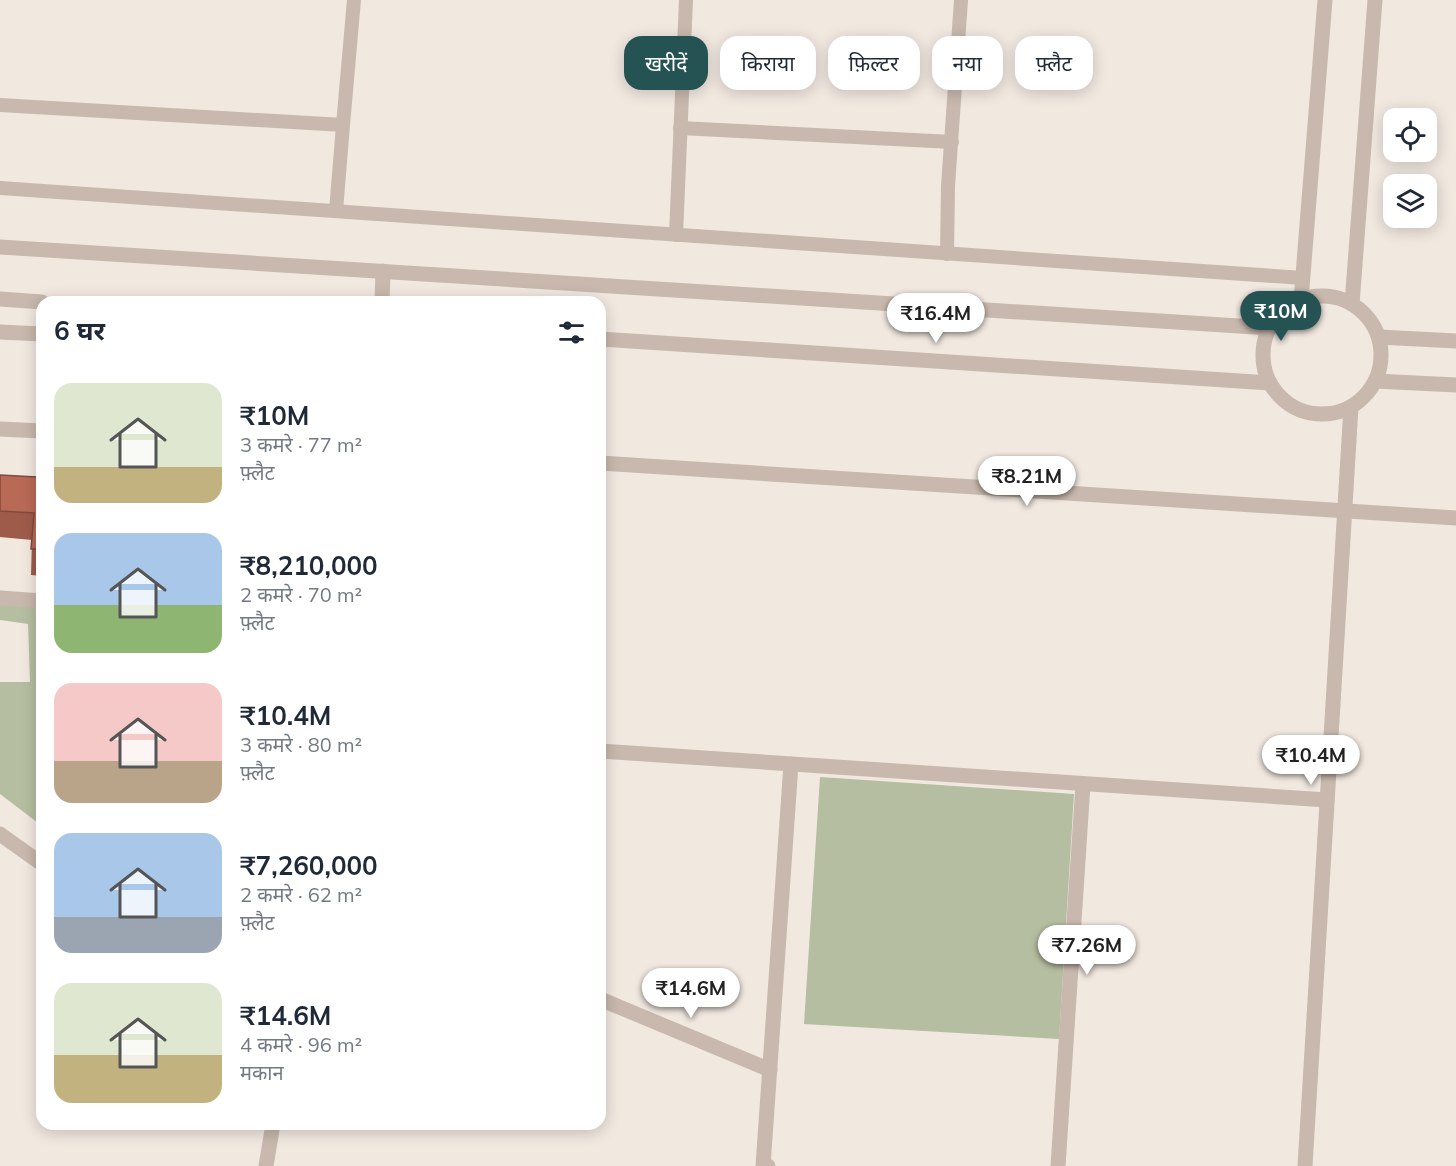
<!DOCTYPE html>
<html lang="hi">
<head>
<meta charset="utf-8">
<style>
	:root { --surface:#fff; --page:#f6f6f7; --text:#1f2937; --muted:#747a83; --accent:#255354 }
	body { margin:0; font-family:Mulish,"Noto Sans Devanagari",sans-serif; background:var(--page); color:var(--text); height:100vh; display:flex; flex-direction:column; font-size:22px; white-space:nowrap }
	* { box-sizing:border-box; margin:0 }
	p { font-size:20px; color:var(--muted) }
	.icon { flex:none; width:33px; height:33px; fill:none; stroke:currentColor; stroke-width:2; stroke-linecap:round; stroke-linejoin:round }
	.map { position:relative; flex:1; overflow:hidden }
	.details { position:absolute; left:36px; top:296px; width:570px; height:834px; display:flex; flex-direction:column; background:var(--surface); border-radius:18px; box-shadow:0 3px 15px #0003 }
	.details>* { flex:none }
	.guide { position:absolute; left:624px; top:36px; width:570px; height:54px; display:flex; gap:12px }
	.buttons { position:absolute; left:1383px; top:108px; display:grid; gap:12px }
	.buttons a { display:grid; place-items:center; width:54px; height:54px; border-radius:12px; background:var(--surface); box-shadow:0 3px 15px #0003; font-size:30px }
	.price { position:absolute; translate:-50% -51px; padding:0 14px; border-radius:21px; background:#fff; color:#222; font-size:20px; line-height:39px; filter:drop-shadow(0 2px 3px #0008) }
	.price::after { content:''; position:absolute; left:50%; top:36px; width:18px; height:14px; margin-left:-9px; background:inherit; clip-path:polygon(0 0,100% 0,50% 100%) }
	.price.current { background:var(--accent); color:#fff }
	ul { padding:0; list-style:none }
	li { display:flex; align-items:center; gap:18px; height:150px; padding:0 18px }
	li span { display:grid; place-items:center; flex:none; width:168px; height:120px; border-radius:18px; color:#555 }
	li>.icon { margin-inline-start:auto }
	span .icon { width:72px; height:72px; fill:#fffc; stroke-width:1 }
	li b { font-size:26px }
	h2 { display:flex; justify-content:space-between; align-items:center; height:72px; padding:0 18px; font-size:26px }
	.chip { padding:0 21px; border-radius:18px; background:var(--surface); box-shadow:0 3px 15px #0003; font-size:21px; line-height:54px }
	.chip.current { background:var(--accent); color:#fff }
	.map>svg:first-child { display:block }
	.green { fill:#b6bea1 }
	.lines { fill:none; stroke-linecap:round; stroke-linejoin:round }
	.service { stroke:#c8b8ad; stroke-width:14 }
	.minor { stroke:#c8b8ad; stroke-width:15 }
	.tertiary { stroke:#c8b8ad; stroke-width:15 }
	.wall { fill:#9f5b4a }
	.building { fill:#b96a56; stroke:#824a3c; stroke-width:1.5 }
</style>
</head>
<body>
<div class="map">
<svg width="1456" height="1166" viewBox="0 0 1456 1166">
	<rect width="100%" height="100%" fill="#f1e8e0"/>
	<!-- green -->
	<g class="green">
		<polygon points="0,603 42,606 42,826 0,794 0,682 30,682 28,624 0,620"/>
		<polygon points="820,777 1074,794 1059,1039 804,1024"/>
	</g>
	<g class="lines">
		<!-- service -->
		<g class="service">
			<polyline points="0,105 343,125 336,211"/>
			<polyline points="343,125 354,0"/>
			<polyline points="680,128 952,142"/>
			<polyline points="0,188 1303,278"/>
			<polyline points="676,235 686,0"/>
			<polyline points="947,254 948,186 961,0"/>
		</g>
		<!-- minor -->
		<g class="minor">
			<polyline points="382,302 383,271"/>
			<polyline points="0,332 42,334"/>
			<polyline points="0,429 42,431"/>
			<polyline points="600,463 1456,518"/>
			<polyline points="0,598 42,601"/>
			<polyline points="600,751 1327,800"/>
			<polyline points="0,834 42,864"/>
			<polyline points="600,999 770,1070"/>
			<polyline points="266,1166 273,1124"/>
			<polyline points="768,1166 763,1166 791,764"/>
			<polyline points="1058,1166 1083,784"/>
			<polyline points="1305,1166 1351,407"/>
		</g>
		<!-- tertiary -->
		<g class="tertiary">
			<polyline points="0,247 1270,328"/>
			<circle cx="1322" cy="355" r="59"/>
			<polyline points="0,299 42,302"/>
			<polyline points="1301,300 1325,0"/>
			<polyline points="1352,304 1375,0"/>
			<polyline points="1379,337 1456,341"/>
			<polyline points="600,339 1270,383"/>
			<polyline points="1375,381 1456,385"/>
		</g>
	</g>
	<!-- wall -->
	<polygon class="wall" points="42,429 42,576 31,575 32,540 0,537 0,475 37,477"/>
	<!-- building -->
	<polygon class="building" points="40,429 42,429 42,549 31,549 34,513 0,511 0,475 37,477"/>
</svg>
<div class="buttons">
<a><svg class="icon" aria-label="locate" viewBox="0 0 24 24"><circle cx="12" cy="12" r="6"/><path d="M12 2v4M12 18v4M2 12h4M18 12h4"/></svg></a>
<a><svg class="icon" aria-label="layers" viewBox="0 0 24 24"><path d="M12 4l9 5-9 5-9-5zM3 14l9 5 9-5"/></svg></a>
</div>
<b class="price current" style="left:1281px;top:342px">₹10M</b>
<b class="price" style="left:936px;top:344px">₹16.4M</b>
<b class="price" style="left:1027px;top:507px">₹8.21M</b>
<b class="price" style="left:1311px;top:786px">₹10.4M</b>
<b class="price" style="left:1087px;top:976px">₹7.26M</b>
<b class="price" style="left:691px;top:1019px">₹14.6M</b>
<div class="guide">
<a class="chip current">खरीदें</a>
<a class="chip">किराया</a>
<a class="chip">फ़िल्टर</a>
<a class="chip">नया</a>
<a class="chip">फ़्लैट</a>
</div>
<section class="details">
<h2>6 घर<svg class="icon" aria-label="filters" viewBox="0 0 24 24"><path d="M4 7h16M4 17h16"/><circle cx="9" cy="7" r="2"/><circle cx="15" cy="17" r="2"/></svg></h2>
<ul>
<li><span style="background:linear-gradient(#dfe7d0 70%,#c2b280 0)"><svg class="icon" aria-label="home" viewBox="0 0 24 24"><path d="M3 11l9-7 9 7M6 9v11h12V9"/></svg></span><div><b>₹10M</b><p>3 कमरे · 77 m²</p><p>फ़्लैट</p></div></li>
<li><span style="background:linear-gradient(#a9c7e8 60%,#8fb573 0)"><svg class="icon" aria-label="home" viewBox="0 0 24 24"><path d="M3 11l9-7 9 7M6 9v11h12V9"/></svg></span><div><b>₹8,210,000</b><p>2 कमरे · 70 m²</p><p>फ़्लैट</p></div></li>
<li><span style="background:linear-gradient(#f6c9c9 65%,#b9a48a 0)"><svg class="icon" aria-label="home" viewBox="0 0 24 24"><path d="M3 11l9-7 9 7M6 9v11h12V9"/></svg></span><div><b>₹10.4M</b><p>3 कमरे · 80 m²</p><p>फ़्लैट</p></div></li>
<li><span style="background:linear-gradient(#a9c7e8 70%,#9aa5b1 0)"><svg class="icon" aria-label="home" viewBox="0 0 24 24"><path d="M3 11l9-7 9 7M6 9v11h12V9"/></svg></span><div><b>₹7,260,000</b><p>2 कमरे · 62 m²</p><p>फ़्लैट</p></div></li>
<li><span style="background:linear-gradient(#dfe7d0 60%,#c2b280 0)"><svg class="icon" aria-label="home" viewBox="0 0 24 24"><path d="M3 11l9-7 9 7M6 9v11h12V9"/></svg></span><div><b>₹14.6M</b><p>4 कमरे · 96 m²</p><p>मकान</p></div></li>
</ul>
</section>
</div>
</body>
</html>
